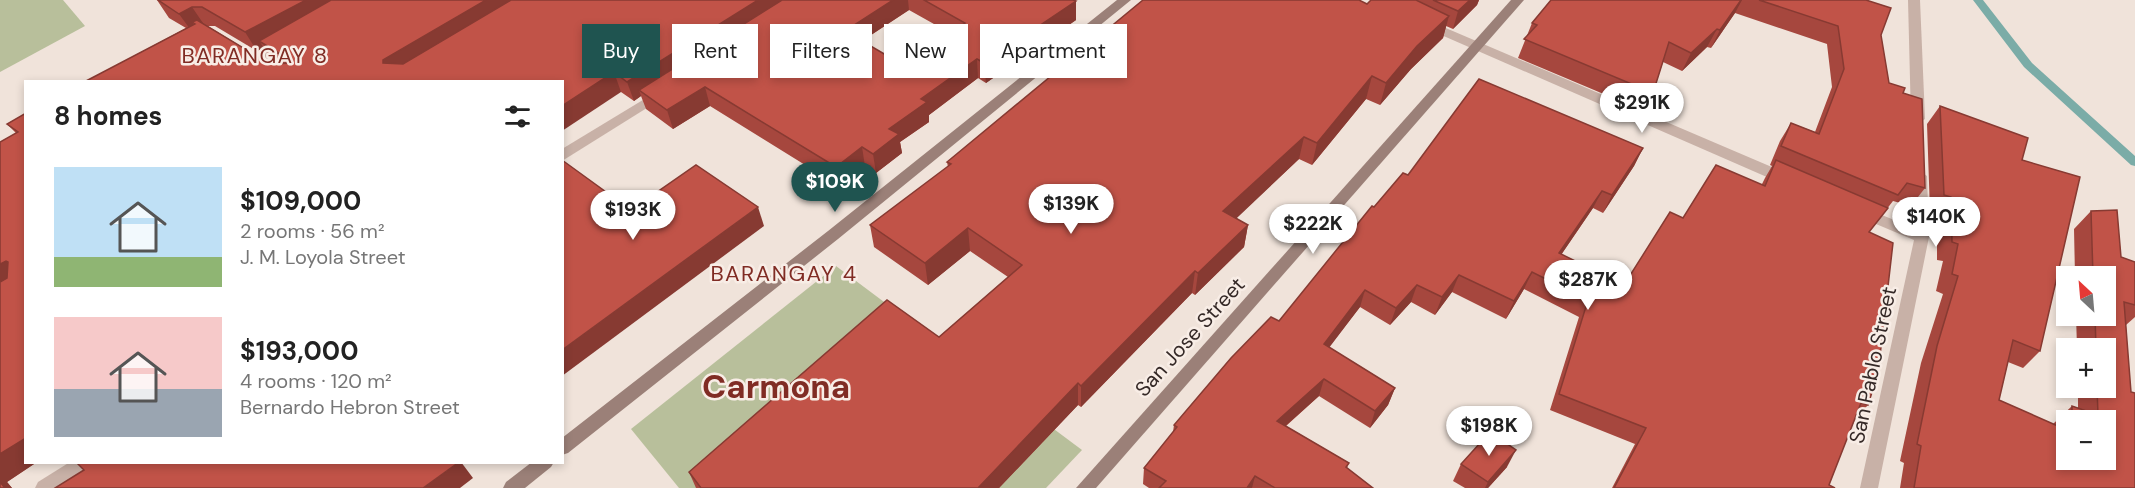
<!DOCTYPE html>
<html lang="en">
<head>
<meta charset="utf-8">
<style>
	:root { --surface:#fff; --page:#f2f2f2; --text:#222; --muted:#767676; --accent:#1f5450 }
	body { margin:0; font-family:"DM Sans",sans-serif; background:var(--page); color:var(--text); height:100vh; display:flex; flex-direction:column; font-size:22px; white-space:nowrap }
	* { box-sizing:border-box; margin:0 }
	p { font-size:20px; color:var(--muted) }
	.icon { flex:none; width:33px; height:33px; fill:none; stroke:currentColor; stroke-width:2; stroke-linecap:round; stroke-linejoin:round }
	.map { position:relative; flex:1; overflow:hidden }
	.panel { position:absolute; left:24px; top:80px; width:540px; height:384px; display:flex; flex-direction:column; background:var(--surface); border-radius:0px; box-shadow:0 3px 9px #0003 }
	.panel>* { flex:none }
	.guide { position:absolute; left:582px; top:24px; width:570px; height:54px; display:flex; gap:12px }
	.needle { width:39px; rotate:334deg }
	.fabs { position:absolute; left:2056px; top:266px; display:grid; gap:12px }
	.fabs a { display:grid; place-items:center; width:60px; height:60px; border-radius:0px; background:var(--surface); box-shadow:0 3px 9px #0003; font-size:30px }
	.price { position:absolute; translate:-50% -51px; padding:0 14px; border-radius:21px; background:#fff; color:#222; font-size:20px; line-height:39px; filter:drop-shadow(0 2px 3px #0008) }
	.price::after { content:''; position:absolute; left:50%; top:36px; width:18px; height:14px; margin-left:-9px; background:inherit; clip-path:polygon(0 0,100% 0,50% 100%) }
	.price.selected { background:var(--accent); color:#fff }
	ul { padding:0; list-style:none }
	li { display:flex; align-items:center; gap:18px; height:150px; padding:0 30px }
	li span { display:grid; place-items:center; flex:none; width:168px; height:120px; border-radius:0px; color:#555 }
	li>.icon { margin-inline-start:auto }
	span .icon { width:72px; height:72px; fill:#fffc; stroke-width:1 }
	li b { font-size:26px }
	h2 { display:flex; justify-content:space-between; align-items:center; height:72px; padding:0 30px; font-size:26px }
	.chip { padding:0 21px; border-radius:0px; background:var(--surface); box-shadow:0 3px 9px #0003; font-size:21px; line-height:54px }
	.chip.selected { background:var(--accent); color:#fff }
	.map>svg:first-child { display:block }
	.green { fill:#b8bf9b }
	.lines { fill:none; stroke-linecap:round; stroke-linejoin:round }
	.stream { fill:#7baca7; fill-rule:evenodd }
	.street { fill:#c8b1a7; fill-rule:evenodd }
	.secondary { fill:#9b8078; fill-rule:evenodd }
	.wall { fill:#a6473e; fill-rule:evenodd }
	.shaded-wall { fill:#873a32 }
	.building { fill:#c15348; stroke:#873a32; stroke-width:1.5 }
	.labels { text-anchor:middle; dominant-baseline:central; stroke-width:5; stroke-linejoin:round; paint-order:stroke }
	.street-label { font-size:21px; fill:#352927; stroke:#f8ede6 }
	.neighbourhood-label { font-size:22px; letter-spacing:1.5px; fill:#802c24; stroke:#f8ede6 }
	.town-label { font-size:33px; font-weight:bold; fill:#802c24; stroke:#f8ede6 }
</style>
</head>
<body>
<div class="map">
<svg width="2135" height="488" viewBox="0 0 2135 488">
	<rect width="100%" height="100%" fill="#f0e3da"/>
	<!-- green -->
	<g class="green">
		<polygon points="0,0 63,0 85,26 0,72"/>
		<polygon points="836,266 1082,450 1046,488 679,488 631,429"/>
	</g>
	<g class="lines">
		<!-- stream -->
		<polygon class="stream" points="1973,0 1983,0 2032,63 2135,156 2135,166 2131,165 2024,67"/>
		<!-- street -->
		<g class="street">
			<polygon points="1908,0 1920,0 1925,119 1918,124 1911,119"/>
			<polygon points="1427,20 1793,176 1795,180 1788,185 1783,184 1423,27 1421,24"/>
			<polygon points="285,41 289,42 289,48 257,64 237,52 243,48 257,55"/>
			<polygon points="661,89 666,90 668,93 666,96 562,161 562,149"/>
			<polygon points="1920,171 1927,176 1929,237 1878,488 1860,488 1914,240 1857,216 1855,212 1862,207 1914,228 1913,176"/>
			<polygon points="70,462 94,462 91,467 59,488 35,488 38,482"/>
		</g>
		<!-- secondary -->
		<g class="secondary">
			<polygon points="1117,0 1131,0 838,239 568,453 562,455 562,438 828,231"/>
			<polygon points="1511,0 1524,0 1096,488 1076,488"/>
			<polygon points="532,462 554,462 551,467 525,488 503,488 506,482"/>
		</g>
	</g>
	<!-- wall -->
	<g class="wall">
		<path d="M 157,0 L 1073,0 L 1076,20 L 986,83 L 978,78 L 929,115 L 929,122 L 900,142 L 902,153 L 876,173 L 865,166 L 839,186 L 710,106 L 673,129 L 646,109 L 641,96 L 634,101 L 621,92 L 562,81 L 87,81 L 186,28 L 169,18 ZM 909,10 L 950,33 L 903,65 L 862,41 ZM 208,26 L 215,26 L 257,51 L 264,48 L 271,60 L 277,64 L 270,64 Z"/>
		<polygon points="1371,0 1479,0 1477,5 1453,29 1446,26 1443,38 1411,69 1380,105 1366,99 1312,165 1299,159 1236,218 1248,225 1244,247 1195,295 1192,293 1081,407 1078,405 999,488 696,488 689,472 939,337 1008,277 970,251 928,285 874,247 870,225 948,167 947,162 1367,4"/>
		<polygon points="1551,0 1866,0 1881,35 1889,83 1903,93 1925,188 1911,206 1893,201 1869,232 1868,405 1854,420 1829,485 1835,488 1612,488 1635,444 1550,410 1579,317 1524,289 1506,319 1452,292 1435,315 1411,302 1390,325 1360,307 1329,347 1395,388 1388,405 1370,428 1319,396 1286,426 1349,463 1347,468 1373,488 1149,488 1143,484 1144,468 1173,432 1174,425 1279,321 1374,207 1408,175 1643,148 1634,166 1603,213 1593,208 1561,255 1624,285 1683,218 1762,184 1765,178 1772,166 1770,165 1780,141 1791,123 1815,132 1832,87 1827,44 1735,13 1711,48 1707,47 1682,71 1663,62 1653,93 1644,111 1518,58 1532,23"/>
		<path d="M 1940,106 L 2022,160 L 2040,351 L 2023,368 L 2008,362 L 1999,400 L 2053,424 L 2072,406 L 2078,408 L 2078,387 L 2106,387 L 2106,348 L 2077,348 L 2076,315 L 2106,315 L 2106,276 L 2075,276 L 2074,229 L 2091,211 L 2121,257 L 2135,262 L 2135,317 L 2126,325 L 2135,488 L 1900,488 L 1904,463 L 1900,461 L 1921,363 L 1943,294 L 1936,291 L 1943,261 L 1937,260 L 1937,214 L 1930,212 L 1927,124 ZM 2067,420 L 2106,420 L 2067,459 Z"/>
		<polygon points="26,113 26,462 37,462 7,482 12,488 0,488 0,142 16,133 7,124"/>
		<polygon points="1461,464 1507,467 1488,488 1465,488 1453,481"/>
	</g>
	<!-- shaded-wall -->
	<g class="shaded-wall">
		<polygon points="306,0 352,0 259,41 264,48 257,51 245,32"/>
		<polygon points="486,0 527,0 394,81 383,63 383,60"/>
		<polygon points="758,0 793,0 639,90 641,96 634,101 627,82"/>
		<polygon points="893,0 908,0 909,10 848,50 845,31"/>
		<polygon points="1470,0 1479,0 1477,5 1453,29 1458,11"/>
		<polygon points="1741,0 1742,0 1735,13 1711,48 1720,30"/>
		<polygon points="1076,1 1076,20 986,83 984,63"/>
		<polygon points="192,7 205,26 192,22 198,30 193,33 179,14"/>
		<polygon points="1449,16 1443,38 1411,69 1380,105 1386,83 1417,46"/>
		<polygon points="1717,29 1707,47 1682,71 1691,53"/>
		<polygon points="977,59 978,78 929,115 929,122 900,142 902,153 876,173 873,154 889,129 921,99"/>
		<polygon points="614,72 621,92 562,131 562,106"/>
		<polygon points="1372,76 1366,99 1312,165 1317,143"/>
		<polygon points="705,87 710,106 673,129 667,110"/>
		<polygon points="1304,137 1299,159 1220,234 1223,211"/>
		<polygon points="862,147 865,166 839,186 836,167"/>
		<polygon points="1643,148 1634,166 1603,213 1612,195"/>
		<polygon points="1602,191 1593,208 1550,271 1559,253"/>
		<polygon points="758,207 764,226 562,376 562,350"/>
		<polygon points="1248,225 1244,247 1195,295 1198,273"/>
		<polygon points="968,228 970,251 928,285 925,263"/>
		<polygon points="6,261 25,280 0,292 0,264"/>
		<polygon points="1195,271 1192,293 1081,407 1081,386"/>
		<polygon points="1532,272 1524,289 1506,319 1514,301"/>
		<polygon points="1459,275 1452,292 1435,315 1442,297"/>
		<polygon points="1417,285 1411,302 1390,325 1396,308"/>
		<polygon points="1365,290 1360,307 1319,361 1324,344"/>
		<polygon points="1324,379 1319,396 1273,437 1277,421"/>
		<polygon points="1078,383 1078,405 999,488 978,488"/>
		<polygon points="1395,388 1388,405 1370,428 1375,411"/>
		<polygon points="26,438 26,462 37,462 7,482 12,488 5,488 0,482 0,454"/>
		<polygon points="1516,450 1507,467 1488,488 1485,488 1488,482"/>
		<polygon points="459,462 461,462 473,478 460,488 423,488"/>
		<polygon points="1255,476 1252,488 1247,488"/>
	</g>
	<!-- building -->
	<g class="building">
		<polygon points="158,0 306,0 245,32 202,7 192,7 179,14"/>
		<polygon points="331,0 486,0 383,60 383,63 403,64 511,0 758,0 627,82 614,72 562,106 562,81 86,81 195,24 192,22 197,20 270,64 291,63 290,60 259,41"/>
		<polygon points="782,0 893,0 845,31 903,65 965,23 924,0 1073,0 1076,1 984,63 977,59 921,99 927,102 889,129 899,134 873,154 862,147 836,167 705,87 667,110 639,90"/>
		<polygon points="1143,0 1359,0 1367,4 1371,0 1416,0 1449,16 1417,46 1386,83 1372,76 1317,143 1304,137 1223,211 1248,225 1198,273 1195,271 1081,386 1078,383 978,488 701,488 689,472 887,300 939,337 1022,265 968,228 925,263 870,225 951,164 947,162"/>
		<polygon points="1433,0 1470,0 1458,11"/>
		<polygon points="1551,0 1741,0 1720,30 1717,29 1691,53 1669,42 1653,93 1524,39 1537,25 1532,23"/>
		<polygon points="1759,0 1866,0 1891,8 1881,35 1889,83 1905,88 1903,93 1922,99 1925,188 1907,183 1898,195 1781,146 1791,123 1819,134 1844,69 1838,26"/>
		<polygon points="1479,79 1643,148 1612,195 1602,191 1559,253 1624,285 1670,212 1683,218 1716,165 1765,186 1776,160 1888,208 1869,232 1893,243 1878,373 1868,405 1861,403 1829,485 1835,488 1614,488 1646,428 1559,394 1588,300 1532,272 1514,301 1459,275 1442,297 1417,285 1396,308 1365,290 1324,344 1395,388 1375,411 1324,379 1277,421 1349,463 1346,467 1373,488 1275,488 1255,476 1247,488 1159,488 1166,481 1144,468 1177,427 1174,425 1231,358 1271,317 1279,321 1372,206 1374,207 1403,173 1408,175"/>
		<polygon points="1940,106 2028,138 2022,160 2080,177 2040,351 2013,340 1999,400 2067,430 2067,459 2106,459 2106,420 2072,420 2072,406 2098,415 2097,387 2106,387 2106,348 2096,348 2095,315 2106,315 2106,276 2093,276 2091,211 2117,210 2121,257 2135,262 2135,305 2124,302 2131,392 2135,393 2135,488 1914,488 1921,446 1917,444 1937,346 1958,276 1952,274 1958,244 1952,242 1951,197 1944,195"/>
		<polygon points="26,113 26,438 0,454 0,282 7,278 8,262 6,261 0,264 0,142 18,132 7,124"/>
		<polygon points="562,160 631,210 696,165 758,207 562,350"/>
		<polygon points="1490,432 1516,450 1488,482 1461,464"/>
		<polygon points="76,462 459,462 423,488 55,488 84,470"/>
		<polygon points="0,482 5,488 0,488"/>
	</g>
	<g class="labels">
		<!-- street labels -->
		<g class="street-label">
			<text transform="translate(1190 337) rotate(-48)">San Jose Street</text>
			<text transform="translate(1873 365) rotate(-78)">San Pablo Street</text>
		</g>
		<!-- neighbourhood labels -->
		<g class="neighbourhood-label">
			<text x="255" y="55">BARANGAY 8</text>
			<text x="784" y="273">BARANGAY 4</text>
		</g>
		<!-- town labels -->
		<g class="town-label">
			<text x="776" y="386">Carmona</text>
		</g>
	</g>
</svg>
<div class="fabs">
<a><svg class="needle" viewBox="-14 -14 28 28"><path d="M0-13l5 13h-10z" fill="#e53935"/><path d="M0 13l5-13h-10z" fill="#767676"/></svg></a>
<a>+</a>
<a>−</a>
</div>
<b class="price" style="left:1642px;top:134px">$291K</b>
<b class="price selected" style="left:835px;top:213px">$109K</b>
<b class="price" style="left:1071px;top:235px">$139K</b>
<b class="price" style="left:633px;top:241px">$193K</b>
<b class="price" style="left:1936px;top:248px">$140K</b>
<b class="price" style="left:1313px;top:255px">$222K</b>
<b class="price" style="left:1588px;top:311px">$287K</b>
<b class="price" style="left:1489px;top:457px">$198K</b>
<div class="guide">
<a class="chip selected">Buy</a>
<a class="chip">Rent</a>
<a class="chip">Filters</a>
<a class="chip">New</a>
<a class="chip">Apartment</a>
</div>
<section class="panel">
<h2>8 homes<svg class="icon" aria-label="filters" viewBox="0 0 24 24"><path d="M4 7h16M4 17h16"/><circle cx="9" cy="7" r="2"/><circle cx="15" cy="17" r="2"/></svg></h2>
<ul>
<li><span style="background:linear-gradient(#bfe0f5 75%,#8fb573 0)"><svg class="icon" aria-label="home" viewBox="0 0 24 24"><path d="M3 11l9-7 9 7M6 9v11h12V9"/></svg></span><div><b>$109,000</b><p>2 rooms · 56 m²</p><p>J. M. Loyola Street</p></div></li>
<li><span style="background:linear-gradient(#f6c9c9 60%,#9aa5b1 0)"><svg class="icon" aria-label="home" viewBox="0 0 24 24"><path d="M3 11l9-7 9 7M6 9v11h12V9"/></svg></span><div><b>$193,000</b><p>4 rooms · 120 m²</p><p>Bernardo Hebron Street</p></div></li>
</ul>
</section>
</div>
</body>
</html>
